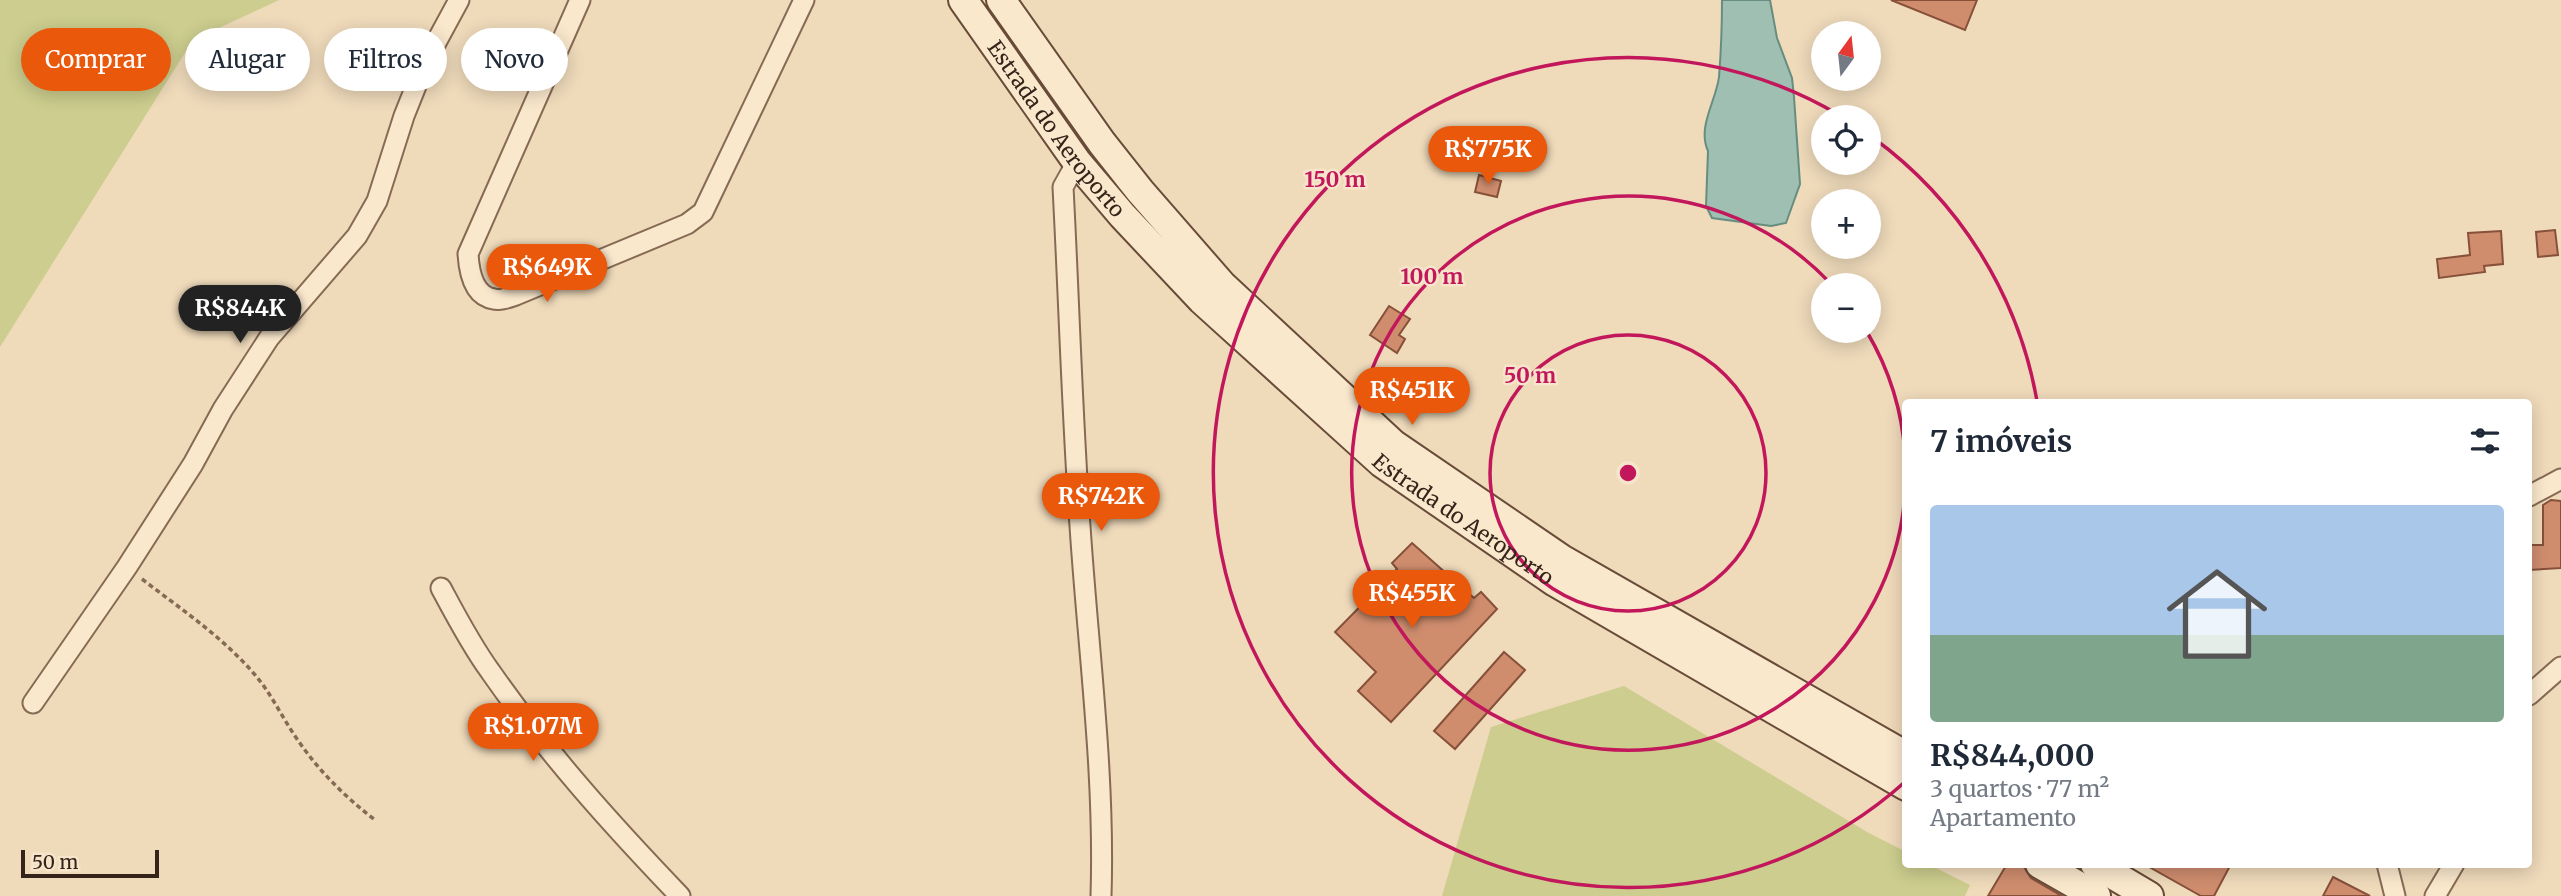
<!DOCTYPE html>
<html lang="pt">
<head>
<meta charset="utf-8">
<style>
	:root { --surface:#fff; --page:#f2f2f3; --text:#1f2937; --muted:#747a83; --accent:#ea580c }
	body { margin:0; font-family:Merriweather,serif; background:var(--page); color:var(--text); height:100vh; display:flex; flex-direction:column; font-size:26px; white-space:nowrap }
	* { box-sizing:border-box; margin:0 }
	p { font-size:23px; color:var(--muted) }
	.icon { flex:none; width:38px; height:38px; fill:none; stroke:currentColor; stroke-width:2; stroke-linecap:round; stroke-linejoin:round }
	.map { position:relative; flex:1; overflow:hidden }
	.panel { position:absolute; left:1902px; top:399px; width:630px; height:469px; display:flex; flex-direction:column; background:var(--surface); border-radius:7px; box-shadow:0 4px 18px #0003 }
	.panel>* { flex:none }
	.hud { position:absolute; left:21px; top:28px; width:665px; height:63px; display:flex; gap:14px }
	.needle { width:46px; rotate:15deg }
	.controls { position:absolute; left:1811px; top:21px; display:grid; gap:14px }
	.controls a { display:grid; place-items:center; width:70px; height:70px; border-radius:50%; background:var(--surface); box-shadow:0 4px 18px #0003; font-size:35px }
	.scale { position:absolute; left:21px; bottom:18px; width:138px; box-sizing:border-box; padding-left:7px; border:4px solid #34241a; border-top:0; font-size:19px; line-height:24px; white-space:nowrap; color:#34241a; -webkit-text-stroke:5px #f6e5ca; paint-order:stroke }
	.price { position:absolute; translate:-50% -60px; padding:0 16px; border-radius:24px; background:var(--accent); color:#fff; font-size:23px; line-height:46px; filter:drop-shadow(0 2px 4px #0008) }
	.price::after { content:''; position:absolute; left:50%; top:42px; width:21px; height:16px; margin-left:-10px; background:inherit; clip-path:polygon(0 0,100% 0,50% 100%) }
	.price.on { background:#222; color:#fff }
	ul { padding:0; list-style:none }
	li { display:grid; align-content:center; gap:14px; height:371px; padding:0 28px }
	li span { display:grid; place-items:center; height:217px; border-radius:7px; color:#555 }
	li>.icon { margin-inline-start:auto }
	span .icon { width:126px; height:126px; fill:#fffc; stroke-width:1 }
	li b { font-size:30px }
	h2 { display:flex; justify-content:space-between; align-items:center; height:84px; padding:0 28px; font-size:30px }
	.tag { padding:0 24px; border-radius:32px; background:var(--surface); box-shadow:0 4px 18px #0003; font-size:24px; line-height:63px }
	.tag.on { background:var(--accent); color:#fff }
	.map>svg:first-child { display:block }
	.green { fill:#cccd8e }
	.water { fill:#9fbfb3; stroke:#678d80; stroke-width:2 }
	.building { fill:#cf8d6e; stroke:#865039; stroke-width:2 }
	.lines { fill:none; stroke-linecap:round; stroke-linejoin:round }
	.minor-casing { stroke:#866a54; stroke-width:23 }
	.secondary-casing { stroke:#684b38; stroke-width:32 }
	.path { stroke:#866a54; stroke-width:3.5; stroke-dasharray:5 3.5; stroke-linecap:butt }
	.minor { stroke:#fae8cd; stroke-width:19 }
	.secondary { stroke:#fae8cd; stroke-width:28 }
	.ring { fill:none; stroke:#c2185b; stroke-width:3.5 }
	.labels { text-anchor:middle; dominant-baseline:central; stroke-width:5; stroke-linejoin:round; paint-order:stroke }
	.street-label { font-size:21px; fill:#34241a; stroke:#f6e5ca }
	.centre { fill:#c2185b; stroke:#f6e5ca; stroke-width:3.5 }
	.ring-label { font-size:21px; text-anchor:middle; font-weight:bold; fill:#c2185b; stroke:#f6e5ca; stroke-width:5; stroke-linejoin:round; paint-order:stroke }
</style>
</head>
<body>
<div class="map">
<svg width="2561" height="896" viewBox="0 0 2561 896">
	<rect width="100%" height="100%" fill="#efdaba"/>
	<!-- green -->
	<g class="green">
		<polygon points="0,0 279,0 193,40 0,347"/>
		<polygon points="1624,686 1867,832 1906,852 1906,864 1930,865 1970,885 1965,896 1442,896 1491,727"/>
	</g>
	<!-- water -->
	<path class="water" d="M 1722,0 L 1770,0 L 1777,38 L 1792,78 L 1794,97 L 1800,184 L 1786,223 L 1771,226 L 1712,218 L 1706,206 L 1708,151 C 1697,127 1716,101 1719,77 C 1721,52 1722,25 1722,0 Z"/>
	<!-- building -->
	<g class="building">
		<polygon points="1891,0 1977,0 1965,30"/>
		<polygon points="1479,175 1501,181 1497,197 1475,192"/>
		<polygon points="2555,230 2558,255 2538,257 2536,232"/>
		<polygon points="2501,231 2503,264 2484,266 2485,272 2439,278 2437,259 2470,255 2468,233"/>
		<polygon points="1389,306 1410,319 1399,335 1405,339 1397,353 1370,335"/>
		<polygon points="2551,500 2561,501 2561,568 2529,570 2529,545 2543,545 2543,505"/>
		<polygon points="1412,543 1474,598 1481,592 1497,609 1391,722 1358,691 1376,672 1335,632 1397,569 1392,563"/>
		<polygon points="1504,652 1525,670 1455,749 1434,731"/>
		<polygon points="2007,864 2022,864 2031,878 2062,896 1988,896"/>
		<polygon points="2144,864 2231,864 2214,896 2201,896"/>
		<polygon points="2333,877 2370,896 2323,896"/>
	</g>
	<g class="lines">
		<!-- minor casing -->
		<g class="minor-casing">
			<g id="minor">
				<path d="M 580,0 L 468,254 C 469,270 473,296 494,299 C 500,301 510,297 516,295 L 687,224 L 703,212 L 804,0"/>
				<path d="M 1077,162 L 1063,187 C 1069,300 1072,413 1080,526 C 1088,649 1105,772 1101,896"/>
				<polyline points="2529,496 2561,479"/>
				<path d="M 441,588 C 456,616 471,645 490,671 C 547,753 611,824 680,896"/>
				<polyline points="2529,695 2561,667"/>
				<polyline points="33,703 127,567 193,464 223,409 269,338 357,236 377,201 404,116 426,61 459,0"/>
				<polyline points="2387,864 2395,896"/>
				<polyline points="2435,896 2454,864"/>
			</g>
		</g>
		<!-- secondary casing -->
		<g class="secondary-casing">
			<g id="secondary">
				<path id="s1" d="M 963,0 L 1077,162 L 1122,215 L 1202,300 L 1382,463 L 1555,582 L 1906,786"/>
				<polyline points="1001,0 1102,143 1140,191 1222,285 1393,444 1563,560 1906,756"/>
				<polyline points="2040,864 2096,896"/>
				<polyline points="2095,864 2149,896"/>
			</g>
		</g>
		<!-- path -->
		<path class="path" d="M 142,579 C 182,610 223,637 256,676 C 272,695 283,719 297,739 C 319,771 344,796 375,820"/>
		<!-- minor -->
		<use href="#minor" class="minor"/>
		<!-- secondary -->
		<use href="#secondary" class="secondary"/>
	</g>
	<!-- distance rings -->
	<g class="ring">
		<circle cx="1628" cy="473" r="138"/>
		<path d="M1867 332A277 277 0 1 1 1831 284"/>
		<path d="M1906 781A415 415 0 1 1 1839 115M1872 137A415 415 0 0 1 2037 401"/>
	</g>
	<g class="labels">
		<!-- street labels -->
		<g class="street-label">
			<text stroke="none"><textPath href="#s1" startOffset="159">Estrada do Aeroporto</textPath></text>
			<text stroke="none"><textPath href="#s1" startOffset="726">Estrada do Aeroporto</textPath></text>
		</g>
	</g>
	<circle cx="1628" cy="473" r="10" class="centre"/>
	<g class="ring-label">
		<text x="1335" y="187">150 m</text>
		<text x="1432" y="284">100 m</text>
		<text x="1530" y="383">50 m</text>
	</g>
</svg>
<div class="controls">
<a><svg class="needle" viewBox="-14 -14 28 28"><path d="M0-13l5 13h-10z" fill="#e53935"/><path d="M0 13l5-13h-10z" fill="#747a83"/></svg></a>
<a><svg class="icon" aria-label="locate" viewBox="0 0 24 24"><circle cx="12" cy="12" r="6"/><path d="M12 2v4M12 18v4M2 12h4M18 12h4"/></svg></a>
<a>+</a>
<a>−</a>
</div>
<div class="scale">50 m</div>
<b class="price" style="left:1488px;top:186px">R$775K</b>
<b class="price" style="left:547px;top:304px">R$649K</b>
<b class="price on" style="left:240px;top:345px">R$844K</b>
<b class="price" style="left:1412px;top:427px">R$451K</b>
<b class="price" style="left:1101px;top:533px">R$742K</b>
<b class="price" style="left:1412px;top:630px">R$455K</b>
<b class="price" style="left:533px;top:763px">R$1.07M</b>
<div class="hud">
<a class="tag on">Comprar</a>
<a class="tag">Alugar</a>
<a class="tag">Filtros</a>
<a class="tag">Novo</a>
</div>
<section class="panel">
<h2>7 imóveis<svg class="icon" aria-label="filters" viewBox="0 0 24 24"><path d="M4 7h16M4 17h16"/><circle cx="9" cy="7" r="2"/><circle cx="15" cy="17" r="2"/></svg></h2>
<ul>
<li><span style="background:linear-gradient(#a9c7e8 60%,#7fa58c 0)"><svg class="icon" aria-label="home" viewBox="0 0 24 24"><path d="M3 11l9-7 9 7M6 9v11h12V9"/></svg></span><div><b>R$844,000</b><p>3 quartos · 77 m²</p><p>Apartamento</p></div></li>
</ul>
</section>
</div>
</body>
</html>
